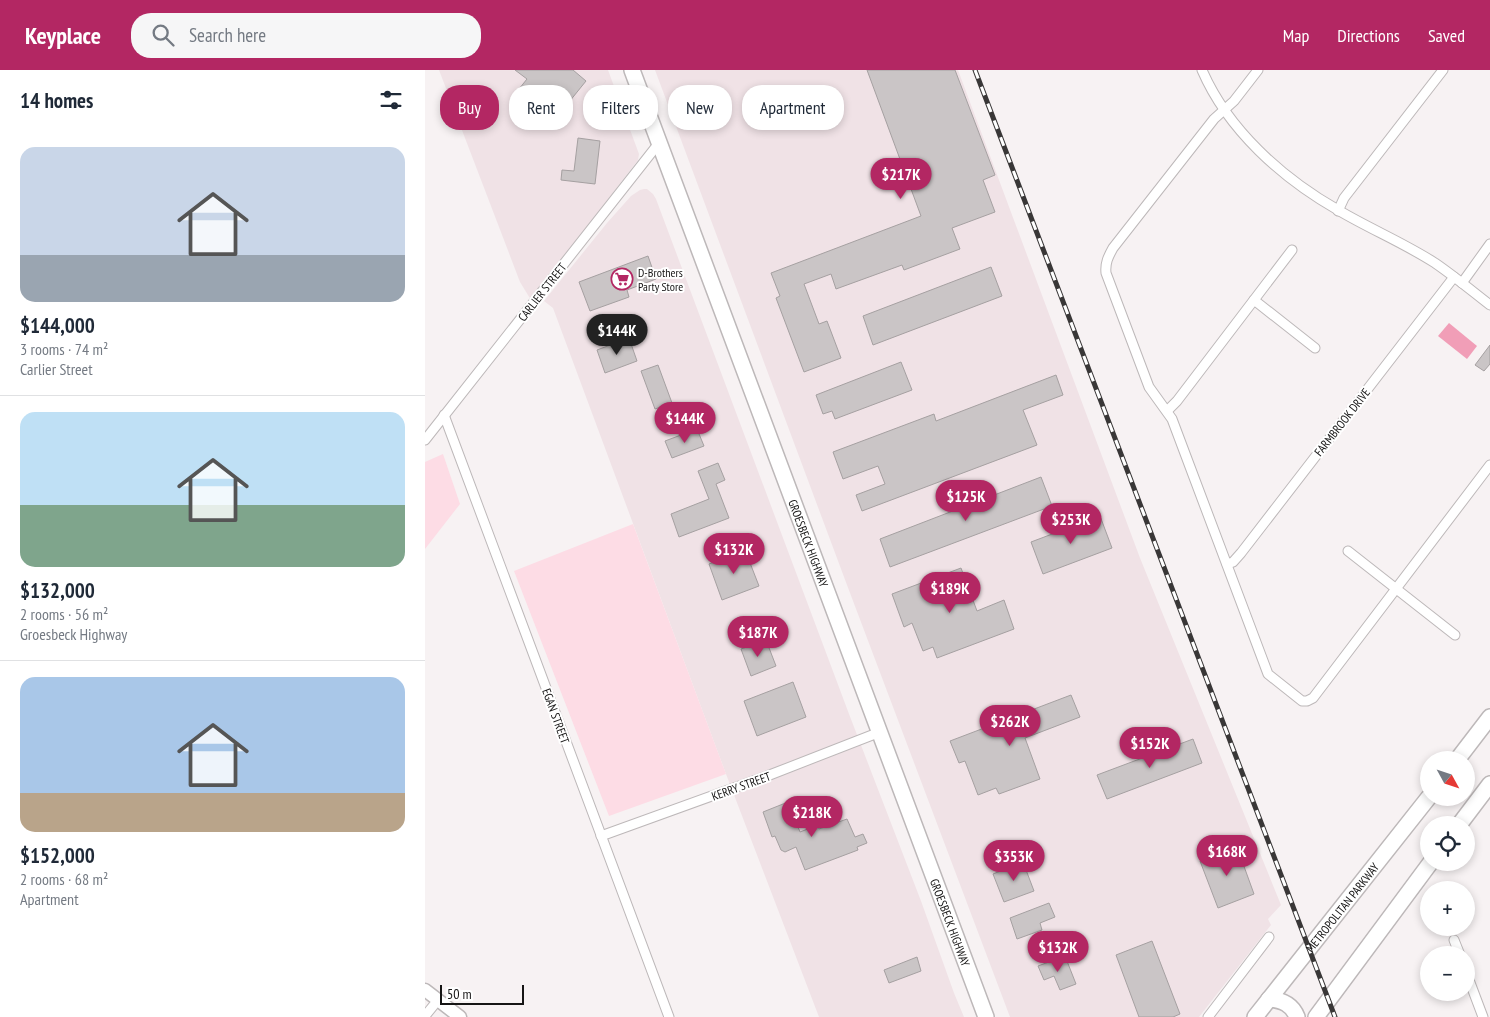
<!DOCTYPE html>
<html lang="en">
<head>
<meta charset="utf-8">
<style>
	:root { --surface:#fff; --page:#f6f6f7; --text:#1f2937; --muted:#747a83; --line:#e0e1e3; --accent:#b32763 }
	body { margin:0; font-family:"PT Sans Narrow",sans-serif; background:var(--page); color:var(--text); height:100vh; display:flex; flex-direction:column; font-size:19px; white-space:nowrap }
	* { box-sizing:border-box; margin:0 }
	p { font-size:16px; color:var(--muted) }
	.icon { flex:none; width:28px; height:28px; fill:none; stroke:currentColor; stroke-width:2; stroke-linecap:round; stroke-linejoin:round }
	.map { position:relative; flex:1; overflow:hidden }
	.panel { display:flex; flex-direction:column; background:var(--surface); width:425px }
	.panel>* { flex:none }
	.guide { position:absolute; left:15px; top:15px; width:475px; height:45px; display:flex; gap:10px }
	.needle { width:32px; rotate:130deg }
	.tools { position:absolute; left:995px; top:681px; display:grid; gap:10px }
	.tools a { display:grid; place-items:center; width:55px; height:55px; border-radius:50%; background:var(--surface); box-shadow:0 2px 8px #0003; font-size:25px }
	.scale { position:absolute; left:15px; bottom:12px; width:84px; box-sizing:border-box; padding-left:5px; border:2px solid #161515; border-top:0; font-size:14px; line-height:18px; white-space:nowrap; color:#161515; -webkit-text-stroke:4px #fff; paint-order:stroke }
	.price { position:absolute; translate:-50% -42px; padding:0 11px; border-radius:18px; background:var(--accent); color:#fff; font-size:16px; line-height:32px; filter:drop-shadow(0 1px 2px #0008) }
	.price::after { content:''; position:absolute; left:50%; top:30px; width:15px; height:11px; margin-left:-8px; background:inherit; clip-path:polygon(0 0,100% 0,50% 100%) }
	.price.current { background:#222; color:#fff }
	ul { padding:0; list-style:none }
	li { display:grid; align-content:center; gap:10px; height:265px; padding:0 20px }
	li+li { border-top:1px solid var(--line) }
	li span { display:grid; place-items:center; height:155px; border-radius:15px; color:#555 }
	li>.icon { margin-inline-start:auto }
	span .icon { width:90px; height:90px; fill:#fffc; stroke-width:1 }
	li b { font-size:21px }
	h2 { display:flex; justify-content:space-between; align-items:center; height:60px; padding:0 20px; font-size:21px }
	.chip { padding:0 18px; border-radius:20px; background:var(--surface); box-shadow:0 2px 8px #0003; font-size:18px; line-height:45px }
	.chip.current { background:var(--accent); color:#fff }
	header { display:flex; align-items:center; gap:30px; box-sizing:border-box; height:70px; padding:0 25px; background:var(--accent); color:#fff }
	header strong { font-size:24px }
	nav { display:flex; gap:28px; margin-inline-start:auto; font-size:18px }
	.search { width:350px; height:45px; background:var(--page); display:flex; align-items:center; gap:12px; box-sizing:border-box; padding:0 18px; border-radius:20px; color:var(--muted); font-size:19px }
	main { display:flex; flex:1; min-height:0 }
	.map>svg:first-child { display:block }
	.built { fill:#f0e2e6 }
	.green { fill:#fddce5 }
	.water { fill:#f19eb7 }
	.building { fill:#cac5c6; stroke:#a5a0a1 }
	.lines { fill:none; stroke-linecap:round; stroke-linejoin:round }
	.street-casing { stroke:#bdb8b9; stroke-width:11 }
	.secondary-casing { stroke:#bdb8b9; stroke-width:15 }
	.primary-casing { stroke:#bdb8b9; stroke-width:18 }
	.street { stroke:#fff; stroke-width:9 }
	.secondary { stroke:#fff; stroke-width:12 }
	.primary { stroke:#fff; stroke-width:15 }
	.rail-casing { stroke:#393737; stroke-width:5 }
	.rail { stroke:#fff; stroke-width:3; stroke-dasharray:9; stroke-linecap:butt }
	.labels { text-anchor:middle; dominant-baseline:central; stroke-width:4; stroke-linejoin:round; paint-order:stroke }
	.poi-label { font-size:12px; fill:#161515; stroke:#fff; text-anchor:start }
	.street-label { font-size:12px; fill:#161515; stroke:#fff }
</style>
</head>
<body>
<header>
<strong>Keyplace</strong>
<div class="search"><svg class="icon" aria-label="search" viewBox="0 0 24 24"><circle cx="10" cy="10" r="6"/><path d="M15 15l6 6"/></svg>Search here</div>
<nav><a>Map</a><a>Directions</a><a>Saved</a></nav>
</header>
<main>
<section class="panel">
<h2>14 homes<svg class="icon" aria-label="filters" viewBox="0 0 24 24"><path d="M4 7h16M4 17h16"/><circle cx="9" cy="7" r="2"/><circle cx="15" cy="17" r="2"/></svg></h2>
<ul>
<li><span style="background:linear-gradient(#c9d6e8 70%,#9aa5b1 0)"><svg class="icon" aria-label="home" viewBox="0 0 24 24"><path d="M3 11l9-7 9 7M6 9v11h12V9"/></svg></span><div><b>$144,000</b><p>3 rooms · 74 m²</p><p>Carlier Street</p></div></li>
<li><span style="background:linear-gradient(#bfe0f5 60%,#7fa58c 0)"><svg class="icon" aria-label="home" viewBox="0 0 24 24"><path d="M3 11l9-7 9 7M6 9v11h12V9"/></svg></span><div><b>$132,000</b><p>2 rooms · 56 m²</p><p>Groesbeck Highway</p></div></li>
<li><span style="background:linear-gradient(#a9c7e8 75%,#b9a48a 0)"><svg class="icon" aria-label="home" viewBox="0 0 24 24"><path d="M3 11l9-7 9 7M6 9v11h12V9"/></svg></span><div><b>$152,000</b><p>2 rooms · 68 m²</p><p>Apartment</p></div></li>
</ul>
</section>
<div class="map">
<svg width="1065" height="947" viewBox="0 0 1065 947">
	<rect width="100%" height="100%" fill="#f7f2f3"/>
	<!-- built -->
	<g class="built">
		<polygon points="14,0 183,0 214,84 213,90 106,230 95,212"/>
		<polygon points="230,0 533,0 715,488 856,835 843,849 846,855 774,947 585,947 422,515"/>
		<polygon points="219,119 222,119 228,124 231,129 424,644 496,831 529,923 539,947 394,947 301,704 128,238 119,231 182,153 206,126 215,120"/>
	</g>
	<!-- green -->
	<g class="green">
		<polygon points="18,384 35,434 0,479 0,392"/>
		<polygon points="208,454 301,704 184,746 89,501"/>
	</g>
	<!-- water -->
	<polygon class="water" points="1024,253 1052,276 1042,289 1013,266"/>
	<!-- building -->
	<g class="building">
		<polygon points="90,0 148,0 161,11 123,58 86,29 102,9"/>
		<polygon points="442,0 530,0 570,105 558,110 570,142 527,158 535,179 479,200 477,195 411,219 406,204 379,214 394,254 402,251 416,288 379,302 351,228 355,226 346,203 496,146"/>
		<polygon points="153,68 175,71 170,114 136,110 137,100 149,101"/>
		<polygon points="223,186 231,209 202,220 204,227 165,241 154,212"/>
		<polygon points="566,197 577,226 448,275 438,246"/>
		<polygon points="204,268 212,291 180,303 172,280"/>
		<polygon points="1065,275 1065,294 1059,301 1050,295"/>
		<polygon points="476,292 487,320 410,349 407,341 398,344 391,325"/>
		<polygon points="233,295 247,333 230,339 216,301"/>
		<polygon points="631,305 638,325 598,340 612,375 437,441 431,425 460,414 453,396 418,409 408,382 509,344 511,351"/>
		<polygon points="272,359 279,376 247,388 240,371"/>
		<polygon points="293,393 300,410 291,414 304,448 254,467 246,444 284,429 273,401"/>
		<polygon points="616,407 627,436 465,497 455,469"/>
		<polygon points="675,446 687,478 618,504 606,472"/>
		<polygon points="320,480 334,516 297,530 284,494"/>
		<polygon points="536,498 552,541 579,530 589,559 512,588 508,577 498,581 487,553 479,557 467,524"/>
		<polygon points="341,570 351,596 326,606 316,579"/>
		<polygon points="368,612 381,647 332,666 319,631"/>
		<polygon points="646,625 655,647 600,668 615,709 574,724 571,718 553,725 540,691 534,693 525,671"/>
		<polygon points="768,669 777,693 682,729 672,705"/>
		<polygon points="363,732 375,762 393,755 394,759 422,749 430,767 438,764 442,773 432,777 433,780 380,800 371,777 360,782 356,780 350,766 347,767 338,742"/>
		<polygon points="812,777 829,824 793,838 775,791"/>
		<polygon points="598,792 609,821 579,832 568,804"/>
		<polygon points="624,833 630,847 615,853 617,860 592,869 585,848"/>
		<polygon points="727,871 755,944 748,947 714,947 691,885"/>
		<polygon points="640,886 651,914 635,920 629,906 619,910 613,896"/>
		<polygon points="492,887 496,901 464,913 459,900"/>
	</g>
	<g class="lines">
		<!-- street casing -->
		<g class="street-casing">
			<g id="street">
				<path d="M 777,0 C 803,60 857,108 913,140 C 945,159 979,173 1010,193 C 1029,206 1047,221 1065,235"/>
				<path d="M 833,0 L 809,31 L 789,49 L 688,178 C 683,187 680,193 681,203 L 724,317 L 747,349 L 843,604 L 877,631 L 882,631 L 888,628 L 1065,395"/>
				<polyline points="913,141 919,128 1018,0"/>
				<polyline points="1037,213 1065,174"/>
				<polyline points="829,230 890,278"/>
				<polyline points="742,341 752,331 867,180"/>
				<polyline points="19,345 244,947"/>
				<polyline points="0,370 234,73"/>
				<polyline points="923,481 1030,565"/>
				<polyline points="802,494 808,492 816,483 1029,207"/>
				<polyline points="176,766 342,706 455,662"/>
				<polyline points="1029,870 1035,885"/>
				<polyline points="1041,902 1058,947"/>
				<polyline points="0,946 13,930"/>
				<polyline points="783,947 844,867"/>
			</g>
		</g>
		<!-- secondary casing -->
		<g class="secondary-casing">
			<polyline id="secondary" points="0,920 35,947"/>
		</g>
		<!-- primary casing -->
		<g class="primary-casing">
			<g id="primary">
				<path id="s1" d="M 207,0 L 561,947"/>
				<polyline points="1032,690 1065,647"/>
				<polyline points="1034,755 1065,714"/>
				<path d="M 844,929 C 857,930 867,934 872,947"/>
				<path id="s2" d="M 830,947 L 1004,727"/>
				<polyline points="891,947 1006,792"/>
			</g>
		</g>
		<!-- street -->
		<use href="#street" class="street"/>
		<!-- secondary -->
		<use href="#secondary" class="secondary"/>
		<!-- primary -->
		<use href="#primary" class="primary"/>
		<!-- rail casing -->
		<g class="rail-casing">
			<polyline id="rail" points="550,0 910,947"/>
		</g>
		<!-- rail -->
		<use href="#rail" class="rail"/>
	</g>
	<!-- icons -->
	<defs>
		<g id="supermarket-ring" transform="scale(1.125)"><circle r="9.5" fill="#fff" stroke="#b32763" stroke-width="1.5"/><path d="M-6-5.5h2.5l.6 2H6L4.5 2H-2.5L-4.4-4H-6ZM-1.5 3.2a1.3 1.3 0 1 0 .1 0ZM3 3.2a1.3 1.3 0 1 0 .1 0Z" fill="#b32763"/></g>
	</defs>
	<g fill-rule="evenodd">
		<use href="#supermarket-ring" x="197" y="209"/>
	</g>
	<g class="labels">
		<!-- poi labels -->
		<g class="poi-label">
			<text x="213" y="202">D-Brothers<tspan x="213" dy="14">Party Store</tspan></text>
		</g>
		<!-- street labels -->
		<g class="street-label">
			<text transform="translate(117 222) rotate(-52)">CARLIER STREET</text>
			<text transform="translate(917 352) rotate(-52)">FARMBROOK DRIVE</text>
			<text stroke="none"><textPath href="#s1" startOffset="505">GROESBECK HIGHWAY</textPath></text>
			<text transform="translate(131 646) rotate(70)">EGAN STREET</text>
			<text transform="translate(316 716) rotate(-20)">KERRY STREET</text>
			<text stroke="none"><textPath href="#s2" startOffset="140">METROPOLITAN PARKWAY</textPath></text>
			<text stroke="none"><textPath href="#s1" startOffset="910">GROESBECK HIGHWAY</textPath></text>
		</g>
	</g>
</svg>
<div class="tools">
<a><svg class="needle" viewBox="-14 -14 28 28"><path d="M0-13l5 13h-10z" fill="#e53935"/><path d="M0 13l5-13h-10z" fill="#747a83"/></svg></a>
<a><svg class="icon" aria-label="locate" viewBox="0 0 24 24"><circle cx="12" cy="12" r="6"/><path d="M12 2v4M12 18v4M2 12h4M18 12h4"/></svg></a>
<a>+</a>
<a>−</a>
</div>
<div class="scale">50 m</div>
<b class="price" style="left:476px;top:130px">$217K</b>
<b class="price current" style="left:192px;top:286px">$144K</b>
<b class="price" style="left:260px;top:374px">$144K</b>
<b class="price" style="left:541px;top:452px">$125K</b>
<b class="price" style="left:646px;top:475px">$253K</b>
<b class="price" style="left:309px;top:505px">$132K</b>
<b class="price" style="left:525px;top:544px">$189K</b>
<b class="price" style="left:333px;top:588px">$187K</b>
<b class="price" style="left:585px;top:677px">$262K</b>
<b class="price" style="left:725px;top:699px">$152K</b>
<b class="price" style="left:387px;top:768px">$218K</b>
<b class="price" style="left:802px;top:807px">$168K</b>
<b class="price" style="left:589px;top:812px">$353K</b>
<b class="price" style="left:633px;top:903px">$132K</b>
<div class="guide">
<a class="chip current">Buy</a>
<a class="chip">Rent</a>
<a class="chip">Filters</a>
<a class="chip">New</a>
<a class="chip">Apartment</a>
</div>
</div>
</main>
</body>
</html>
